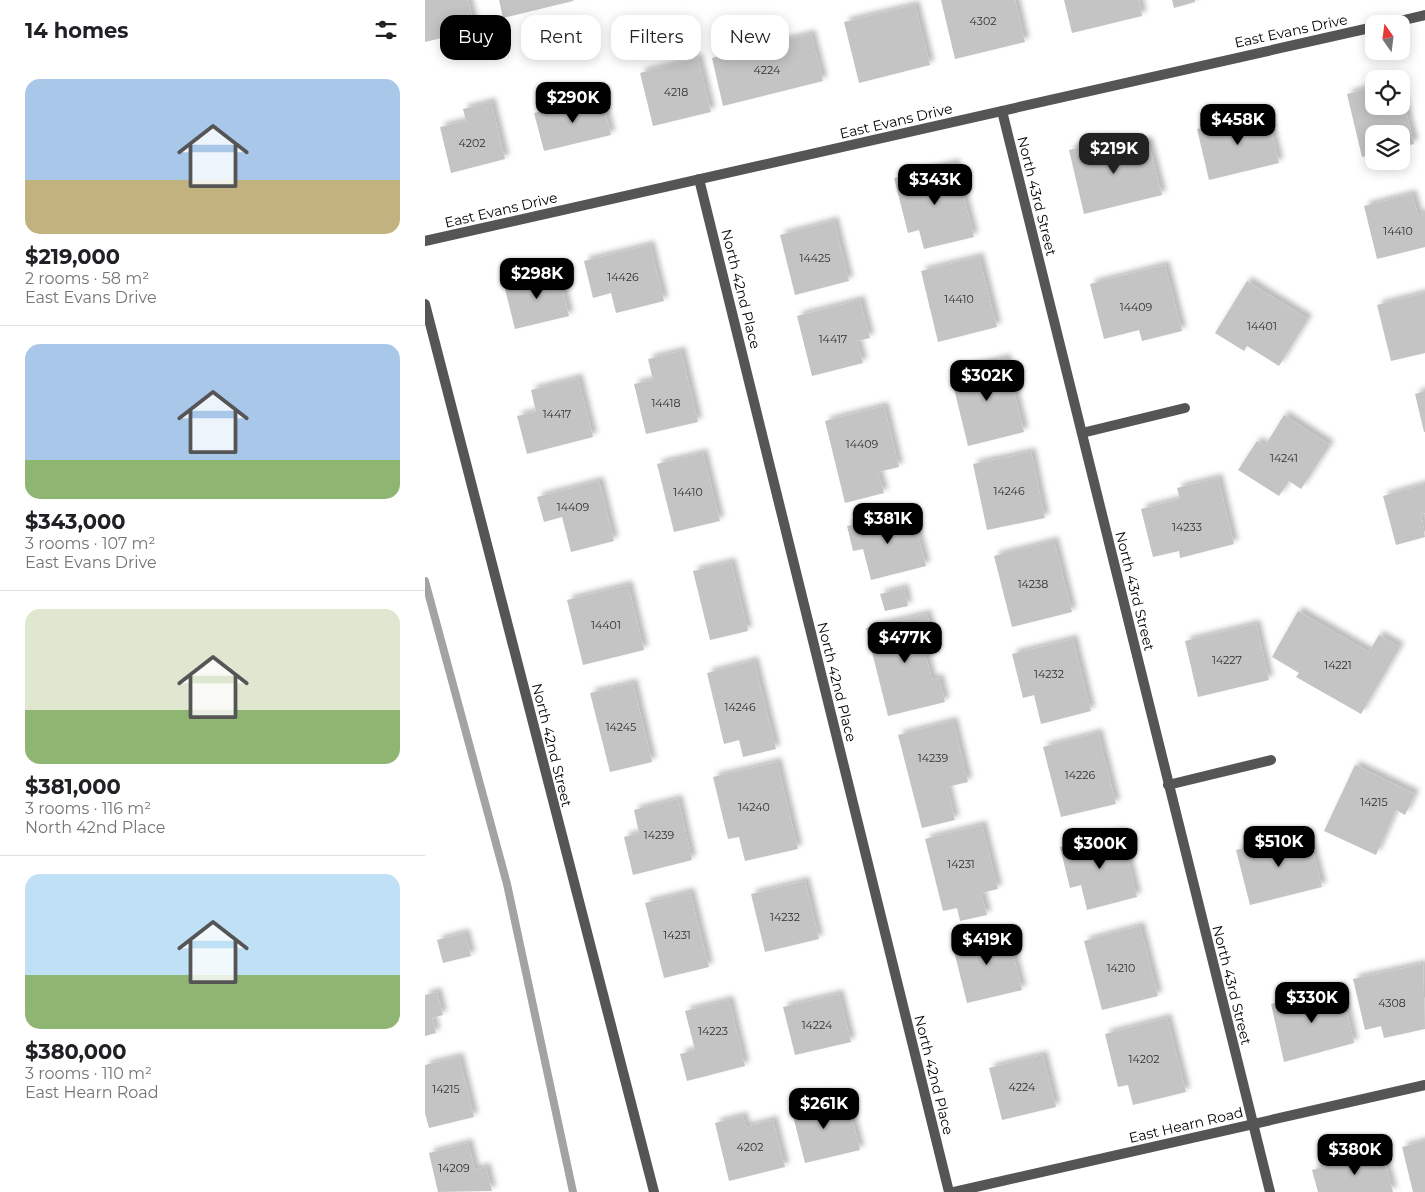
<!DOCTYPE html>
<html lang="en">
<head>
<meta charset="utf-8">
<style>
	:root { --surface:#fff; --page:#f6f6f6; --text:#202124; --muted:#757577; --line:#e0e0e0; --accent:#000 }
	body { margin:0; font-family:Montserrat,sans-serif; background:var(--page); color:var(--text); height:100vh; display:flex; flex-direction:column; font-size:19px; white-space:nowrap }
	* { box-sizing:border-box; margin:0 }
	p { font-size:16px; color:var(--muted) }
	.icon { flex:none; width:28px; height:28px; fill:none; stroke:currentColor; stroke-width:2; stroke-linecap:round; stroke-linejoin:round }
	.map { position:relative; flex:1; overflow:hidden }
	.side { display:flex; flex-direction:column; background:var(--surface); width:425px }
	.side>* { flex:none }
	.top-card { position:absolute; left:15px; top:15px; width:475px; height:45px; display:flex; gap:10px }
	.needle { width:32px; rotate:346deg }
	.tools { position:absolute; left:940px; top:15px; display:grid; gap:10px }
	.tools a { display:grid; place-items:center; width:45px; height:45px; border-radius:10px; background:var(--surface); box-shadow:0 2px 12px #0003; font-size:25px }
	.price { position:absolute; translate:-50% -42px; padding:0 11px; border-radius:10px; background:var(--accent); color:#fff; font-size:16px; line-height:32px; filter:drop-shadow(0 1px 2px #0008) }
	.price::after { content:''; position:absolute; left:50%; top:30px; width:15px; height:11px; margin-left:-8px; background:inherit; clip-path:polygon(0 0,100% 0,50% 100%) }
	.price.current { background:#222; color:#fff }
	ul { padding:0; list-style:none }
	li { display:grid; align-content:center; gap:10px; height:265px; padding:0 25px }
	li+li { border-top:1px solid var(--line) }
	li span { display:grid; place-items:center; height:155px; border-radius:15px; color:#555 }
	li>.icon { margin-inline-start:auto }
	span .icon { width:90px; height:90px; fill:#fffc; stroke-width:1 }
	li b { font-size:21px }
	h2 { display:flex; justify-content:space-between; align-items:center; height:60px; padding:0 25px; font-size:21px }
	.chip { padding:0 18px; border-radius:15px; background:var(--surface); box-shadow:0 2px 12px #0003; font-size:18px; line-height:45px }
	.chip.current { background:var(--accent); color:#fff }
	main { display:flex; flex:1; min-height:0 }
	.map>svg:first-child { display:block }
	.lines { fill:none; stroke-linecap:round; stroke-linejoin:round }
	.stream { stroke:#a3a3a3; stroke-width:8 }
	.building { fill:#c4c4c4; filter:url(#shadow) }
	.street { stroke:#555; stroke-width:10 }
	.labels { text-anchor:middle; dominant-baseline:central; stroke-width:4; stroke-linejoin:round; paint-order:stroke }
	.number-label { font-size:11px; fill:#313131 }
	.street-label { font-size:14px; fill:#000; stroke:#fff }
</style>
</head>
<body>
<main>
<section class="side">
<h2>14 homes<svg class="icon" aria-label="filters" viewBox="0 0 24 24"><path d="M4 7h16M4 17h16"/><circle cx="9" cy="7" r="2"/><circle cx="15" cy="17" r="2"/></svg></h2>
<ul>
<li><span style="background:linear-gradient(#a9c7e8 65%,#c2b280 0)"><svg class="icon" aria-label="home" viewBox="0 0 24 24"><path d="M3 11l9-7 9 7M6 9v11h12V9"/></svg></span><div><b>$219,000</b><p>2 rooms · 58 m²</p><p>East Evans Drive</p></div></li>
<li><span style="background:linear-gradient(#a9c7e8 75%,#8fb573 0)"><svg class="icon" aria-label="home" viewBox="0 0 24 24"><path d="M3 11l9-7 9 7M6 9v11h12V9"/></svg></span><div><b>$343,000</b><p>3 rooms · 107 m²</p><p>East Evans Drive</p></div></li>
<li><span style="background:linear-gradient(#dfe7d0 65%,#8fb573 0)"><svg class="icon" aria-label="home" viewBox="0 0 24 24"><path d="M3 11l9-7 9 7M6 9v11h12V9"/></svg></span><div><b>$381,000</b><p>3 rooms · 116 m²</p><p>North 42nd Place</p></div></li>
<li><span style="background:linear-gradient(#bfe0f5 65%,#8fb573 0)"><svg class="icon" aria-label="home" viewBox="0 0 24 24"><path d="M3 11l9-7 9 7M6 9v11h12V9"/></svg></span><div><b>$380,000</b><p>3 rooms · 110 m²</p><p>East Hearn Road</p></div></li>
</ul>
</section>
<div class="map">
<svg width="1000" height="1192" viewBox="0 0 1000 1192">
	<defs>
		<filter id="shadow"><feDropShadow dx="4.5" dy="-4.5" stdDeviation="2.5" flood-color="#0004"/></filter>
	</defs>
	<rect width="100%" height="100%" fill="#fff"/>
	<g class="lines">
		<!-- stream -->
		<polyline class="stream" points="0,581 82,884 148,1192"/>
	</g>
	<!-- building -->
	<g class="building">
		<polygon points="0,0 43,0 50,30 0,42"/>
		<polygon points="74,0 148,0 148,1 78,18"/>
		<polygon points="516,0 590,0 600,42 530,59"/>
		<polygon points="639,0 714,0 717,16 647,33"/>
		<polygon points="747,0 770,0 770,2 749,8"/>
		<polygon points="490,5 505,65 434,83 419,22"/>
		<polygon points="386,34 398,81 298,106 287,58"/>
		<polygon points="273,58 286,112 228,126 215,73"/>
		<polygon points="949,87 949,106 976,106 977,95 989,144 976,147 976,134 949,134 949,154 937,157 922,94"/>
		<polygon points="176,96 186,135 119,151 109,113"/>
		<polygon points="66,102 80,159 26,173 15,127 41,121 38,109"/>
		<polygon points="842,112 854,163 784,180 772,129"/>
		<polygon points="685,140 688,150 723,141 737,195 659,214 644,150"/>
		<polygon points="530,163 549,237 499,249 494,230 483,233 469,178"/>
		<polygon points="987,194 993,215 1000,213 1000,247 952,259 939,206"/>
		<polygon points="409,221 424,281 370,295 355,235"/>
		<polygon points="225,245 239,301 191,313 186,293 168,298 159,261"/>
		<polygon points="554,257 572,327 513,342 496,271"/>
		<polygon points="740,265 757,331 717,341 714,330 679,339 665,284"/>
		<polygon points="133,271 144,316 90,329 79,285"/>
		<polygon points="822,281 883,319 854,366 822,346 819,351 790,333"/>
		<polygon points="1000,293 1000,353 966,361 952,305"/>
		<polygon points="435,300 445,338 432,341 438,363 387,376 372,316"/>
		<polygon points="256,351 273,422 221,434 209,384 228,380 223,359"/>
		<polygon points="581,358 599,432 543,446 525,372"/>
		<polygon points="153,378 168,437 102,454 92,416 111,412 106,390"/>
		<polygon points="1000,391 1000,432 999,432 990,394"/>
		<polygon points="459,406 474,467 453,472 459,493 420,503 400,421"/>
		<polygon points="859,415 905,445 876,489 864,481 854,496 813,470 832,441 840,446"/>
		<polygon points="606,452 620,518 562,530 548,464"/>
		<polygon points="278,453 295,521 249,532 232,464"/>
		<polygon points="793,478 809,544 755,558 754,551 728,557 716,509 755,499 752,488"/>
		<polygon points="174,481 189,541 146,552 137,517 119,522 112,497"/>
		<polygon points="1000,484 1000,513 996,514 1000,537 971,545 958,496"/>
		<polygon points="480,512 484,530 491,528 501,566 446,580 438,549 428,551 422,526"/>
		<polygon points="629,541 647,612 587,627 569,556"/>
		<polygon points="306,562 323,631 285,640 268,571"/>
		<polygon points="203,585 219,650 158,665 142,600"/>
		<polygon points="479,588 483,606 460,611 455,594"/>
		<polygon points="873,611 944,652 954,635 975,647 936,714 871,677 874,673 847,657"/>
		<polygon points="502,614 511,650 500,653 507,680 514,678 520,702 463,716 441,628"/>
		<polygon points="831,624 844,680 773,697 760,641"/>
		<polygon points="648,639 666,711 616,724 609,695 598,698 587,654"/>
		<polygon points="329,661 351,749 318,757 314,740 299,744 282,673"/>
		<polygon points="208,683 227,762 185,772 165,693"/>
		<polygon points="528,721 543,782 522,787 530,820 497,828 473,735"/>
		<polygon points="673,733 691,804 636,817 618,747"/>
		<polygon points="352,762 373,849 320,861 314,837 303,839 288,777"/>
		<polygon points="930,765 990,794 980,815 971,810 951,855 899,831"/>
		<polygon points="253,799 267,860 208,875 199,837 214,833 209,810"/>
		<polygon points="557,825 573,889 556,893 562,915 535,921 532,908 518,911 500,839"/>
		<polygon points="696,832 712,897 662,910 656,885 645,888 635,847"/>
		<polygon points="883,832 897,887 825,905 811,850"/>
		<polygon points="380,881 394,939 340,952 326,894"/>
		<polygon points="265,892 284,967 239,978 220,903"/>
		<polygon points="715,926 733,996 677,1010 659,941"/>
		<polygon points="582,930 597,990 542,1003 527,943"/>
		<polygon points="40,933 46,956 18,963 12,940"/>
		<polygon points="998,964 1000,1029 959,1038 956,1026 940,1030 928,979"/>
		<polygon points="916,987 929,1043 859,1062 846,1004"/>
		<polygon points="12,992 18,1015 7,1018 11,1033 0,1036 0,995"/>
		<polygon points="414,994 426,1042 370,1055 358,1007"/>
		<polygon points="304,1000 320,1066 262,1081 255,1054 270,1050 260,1011"/>
		<polygon points="742,1018 761,1092 708,1105 703,1085 693,1087 680,1034"/>
		<polygon points="618,1055 631,1107 577,1120 564,1068"/>
		<polygon points="34,1057 49,1117 4,1128 0,1113 0,1065"/>
		<polygon points="397,1096 401,1112 424,1106 435,1150 380,1163 365,1104"/>
		<polygon points="318,1116 321,1127 348,1120 360,1167 304,1181 290,1123"/>
		<polygon points="1000,1141 1000,1192 988,1192 977,1147"/>
		<polygon points="43,1143 50,1170 61,1167 67,1191 13,1192 4,1153"/>
		<polygon points="957,1151 968,1192 893,1192 887,1170"/>
	</g>
	<g class="lines">
		<!-- street -->
		<g class="street">
			<polyline points="962,24 1000,15"/>
			<polyline points="577,111 845,1192"/>
			<polyline points="274,179 524,1192"/>
			<polyline points="0,241 949,27"/>
			<polyline points="0,304 229,1192"/>
			<polyline points="657,433 760,408"/>
			<polyline points="743,785 846,760"/>
			<polyline points="529,1192 1000,1085"/>
		</g>
	</g>
	<g class="labels">
		<!-- number labels -->
		<g class="number-label">
			<text x="558" y="21">4302</text>
			<text x="342" y="70">4224</text>
			<text x="251" y="92">4218</text>
			<text x="47" y="143">4202</text>
			<text x="973" y="231">14410</text>
			<text x="390" y="258">14425</text>
			<text x="198" y="277">14426</text>
			<text x="534" y="299">14410</text>
			<text x="711" y="307">14409</text>
			<text x="837" y="326">14401</text>
			<text x="408" y="339">14417</text>
			<text x="241" y="403">14418</text>
			<text x="132" y="414">14417</text>
			<text x="437" y="444">14409</text>
			<text x="859" y="458">14241</text>
			<text x="584" y="491">14246</text>
			<text x="263" y="492">14410</text>
			<text x="148" y="507">14409</text>
			<text x="762" y="527">14233</text>
			<text x="608" y="584">14238</text>
			<text x="181" y="625">14401</text>
			<text x="802" y="660">14227</text>
			<text x="913" y="665">14221</text>
			<text x="624" y="674">14232</text>
			<text x="315" y="707">14246</text>
			<text x="196" y="727">14245</text>
			<text x="508" y="758">14239</text>
			<text x="655" y="775">14226</text>
			<text x="949" y="802">14215</text>
			<text x="329" y="807">14240</text>
			<text x="234" y="835">14239</text>
			<text x="536" y="864">14231</text>
			<text x="360" y="917">14232</text>
			<text x="252" y="935">14231</text>
			<text x="696" y="968">14210</text>
			<text x="967" y="1003">4308</text>
			<text x="392" y="1025">14224</text>
			<text x="288" y="1031">14223</text>
			<text x="719" y="1059">14202</text>
			<text x="597" y="1087">4224</text>
			<text x="21" y="1089">14215</text>
			<text x="325" y="1147">4202</text>
			<text x="29" y="1168">14209</text>
		</g>
		<!-- street labels -->
		<g class="street-label">
			<text transform="translate(866 31) rotate(-12)">East Evans Drive</text>
			<text transform="translate(471 121) rotate(-13)">East Evans Drive</text>
			<text transform="translate(612 196) rotate(76)">North 43rd Street</text>
			<text transform="translate(76 210) rotate(-13)">East Evans Drive</text>
			<text transform="translate(316 289) rotate(76)">North 42nd Place</text>
			<text transform="translate(710 591) rotate(76)">North 43rd Street</text>
			<text transform="translate(412 682) rotate(76)">North 42nd Place</text>
			<text transform="translate(127 745) rotate(76)">North 42nd Street</text>
			<text transform="translate(807 985) rotate(76)">North 43rd Street</text>
			<text transform="translate(509 1075) rotate(76)">North 42nd Place</text>
			<text transform="translate(761 1125) rotate(-13)">East Hearn Road</text>
		</g>
	</g>
</svg>
<div class="tools">
<a><svg class="needle" viewBox="-14 -14 28 28"><path d="M0-13l5 13h-10z" fill="#e53935"/><path d="M0 13l5-13h-10z" fill="#757577"/></svg></a>
<a><svg class="icon" aria-label="locate" viewBox="0 0 24 24"><circle cx="12" cy="12" r="6"/><path d="M12 2v4M12 18v4M2 12h4M18 12h4"/></svg></a>
<a><svg class="icon" aria-label="layers" viewBox="0 0 24 24"><path d="M12 4l9 5-9 5-9-5zM3 14l9 5 9-5"/></svg></a>
</div>
<b class="price" style="left:148px;top:124px">$290K</b>
<b class="price" style="left:813px;top:146px">$458K</b>
<b class="price current" style="left:689px;top:175px">$219K</b>
<b class="price" style="left:510px;top:206px">$343K</b>
<b class="price" style="left:112px;top:300px">$298K</b>
<b class="price" style="left:562px;top:402px">$302K</b>
<b class="price" style="left:463px;top:545px">$381K</b>
<b class="price" style="left:480px;top:664px">$477K</b>
<b class="price" style="left:854px;top:868px">$510K</b>
<b class="price" style="left:675px;top:870px">$300K</b>
<b class="price" style="left:562px;top:966px">$419K</b>
<b class="price" style="left:887px;top:1024px">$330K</b>
<b class="price" style="left:399px;top:1130px">$261K</b>
<b class="price" style="left:930px;top:1176px">$380K</b>
<div class="top-card">
<a class="chip current">Buy</a>
<a class="chip">Rent</a>
<a class="chip">Filters</a>
<a class="chip">New</a>
</div>
</div>
</main>
</body>
</html>
